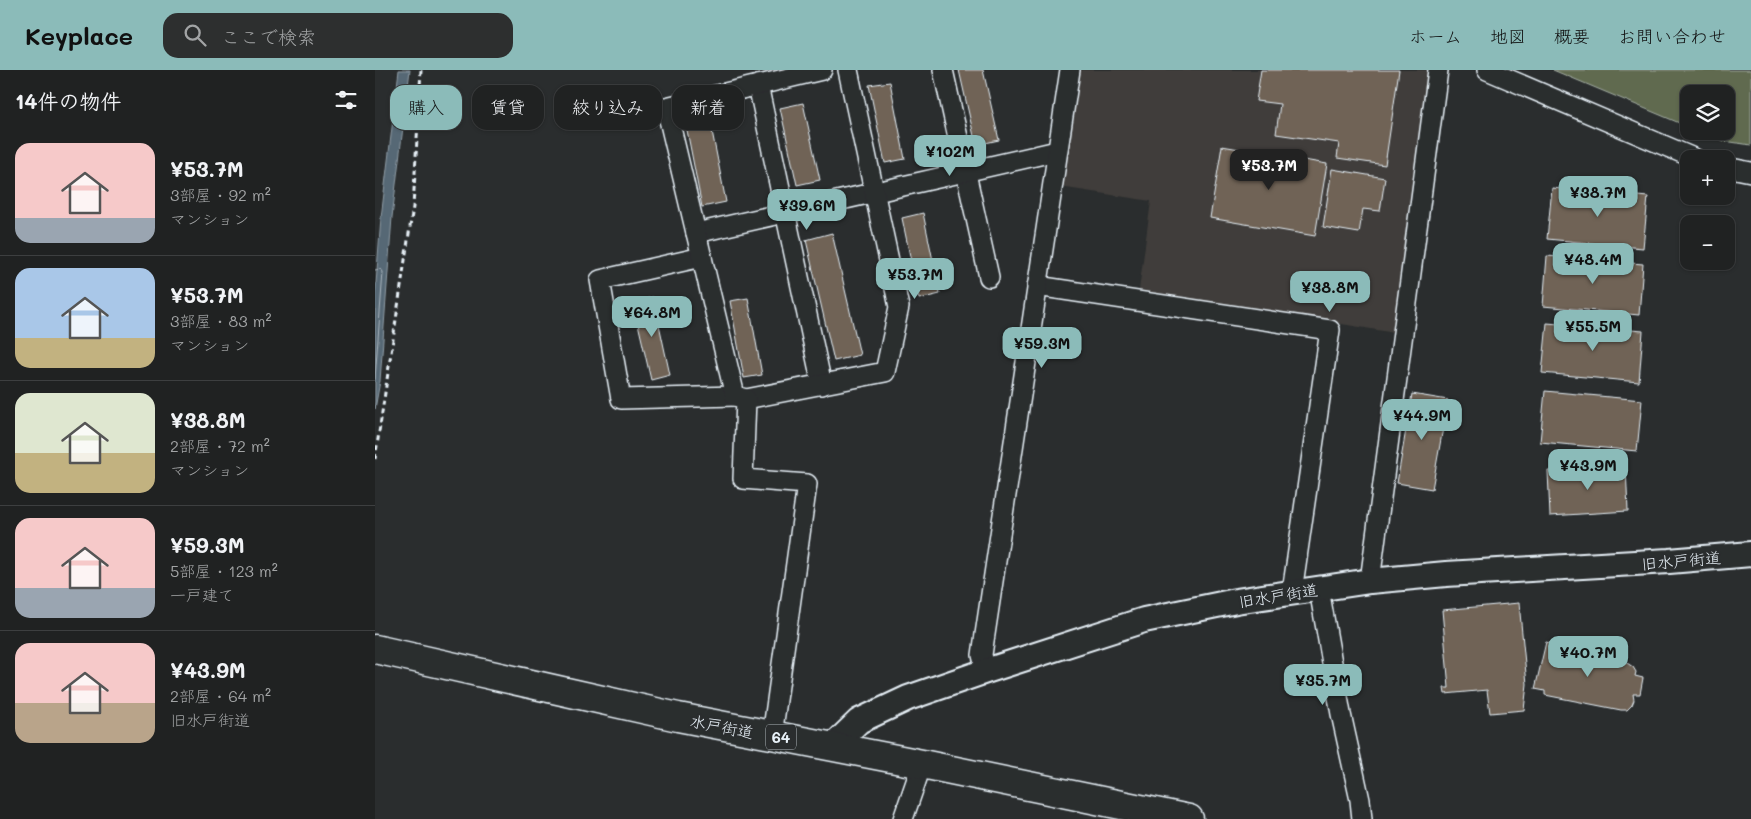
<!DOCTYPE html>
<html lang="ja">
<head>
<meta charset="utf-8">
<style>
	:root { --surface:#202222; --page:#2d2f2f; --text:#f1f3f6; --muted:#a2a4a5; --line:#3d3f40; --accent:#8bbbb9 }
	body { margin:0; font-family:Mali,"Klee One",sans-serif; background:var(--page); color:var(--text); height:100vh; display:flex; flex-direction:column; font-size:19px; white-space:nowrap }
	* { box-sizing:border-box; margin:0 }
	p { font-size:16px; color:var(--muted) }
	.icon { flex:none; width:28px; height:28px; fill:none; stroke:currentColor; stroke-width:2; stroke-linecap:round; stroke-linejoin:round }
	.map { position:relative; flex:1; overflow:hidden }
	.sheet { display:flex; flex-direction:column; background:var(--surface); width:375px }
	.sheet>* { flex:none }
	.guide { position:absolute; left:15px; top:15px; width:475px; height:45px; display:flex; gap:10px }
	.fabs { position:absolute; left:1305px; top:15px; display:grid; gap:10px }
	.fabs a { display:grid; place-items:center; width:55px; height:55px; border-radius:10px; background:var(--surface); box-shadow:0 1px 4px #0004,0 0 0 1px var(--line); font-size:25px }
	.price { position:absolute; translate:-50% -42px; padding:0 11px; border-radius:10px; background:var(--accent); color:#111; font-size:16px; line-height:32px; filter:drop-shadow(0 1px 2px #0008) }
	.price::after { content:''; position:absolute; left:50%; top:30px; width:15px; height:11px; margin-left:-8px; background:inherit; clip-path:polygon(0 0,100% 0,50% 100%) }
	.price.current { background:#222; color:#fff }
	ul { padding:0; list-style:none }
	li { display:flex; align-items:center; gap:15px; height:125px; padding:0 15px }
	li+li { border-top:1px solid var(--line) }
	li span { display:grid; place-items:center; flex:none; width:140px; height:100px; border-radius:15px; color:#555 }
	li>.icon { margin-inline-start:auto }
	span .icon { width:60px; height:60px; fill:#fffc; stroke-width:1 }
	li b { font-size:21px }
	h2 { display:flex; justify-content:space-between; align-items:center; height:60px; padding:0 15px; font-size:21px }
	.chip { padding:0 18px; border-radius:15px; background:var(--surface); box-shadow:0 1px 4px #0004,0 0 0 1px var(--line); font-size:18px; line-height:45px }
	.chip.current { background:var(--accent); color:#111 }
	header { display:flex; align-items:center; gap:30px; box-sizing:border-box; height:70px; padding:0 25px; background:var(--accent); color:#111 }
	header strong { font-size:24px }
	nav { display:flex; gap:28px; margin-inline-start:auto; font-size:18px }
	.search { width:350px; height:45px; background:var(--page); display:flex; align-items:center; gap:12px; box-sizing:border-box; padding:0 18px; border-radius:15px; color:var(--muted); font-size:19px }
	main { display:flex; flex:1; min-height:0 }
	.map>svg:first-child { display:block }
	.built { fill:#3f3d3a }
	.green { fill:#616a50; stroke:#a4aea4 }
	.water { fill:#576874; stroke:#919fa9 }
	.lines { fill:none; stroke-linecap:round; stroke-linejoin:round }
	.shore { stroke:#aebac3; stroke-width:1 }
	.building { fill:#6f6356; stroke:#e8f1f8 }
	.minor-casing { stroke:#e8f1f8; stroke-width:22 }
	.tertiary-casing { stroke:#e8f1f8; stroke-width:28 }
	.primary-casing { stroke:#e8f1f8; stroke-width:31 }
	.path { stroke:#e8f1f8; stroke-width:3; stroke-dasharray:5 4; stroke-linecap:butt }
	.minor { stroke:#2a2d2e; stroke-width:19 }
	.tertiary { stroke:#2a2d2e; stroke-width:24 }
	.primary { stroke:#2a2d2e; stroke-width:28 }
	.labels { text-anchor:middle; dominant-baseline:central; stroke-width:4.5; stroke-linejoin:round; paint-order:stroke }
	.shield { fill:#2a2d2e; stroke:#afb6bb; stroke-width:1 }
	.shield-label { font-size:15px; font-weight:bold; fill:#e8f1f8 }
	.street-label { font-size:16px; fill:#e8f1f8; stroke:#2a2d2e }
</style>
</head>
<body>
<header>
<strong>Keyplace</strong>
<div class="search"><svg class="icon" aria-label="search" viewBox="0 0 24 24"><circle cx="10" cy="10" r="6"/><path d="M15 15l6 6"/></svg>ここで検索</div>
<nav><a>ホーム</a><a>地図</a><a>概要</a><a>お問い合わせ</a></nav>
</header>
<main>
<section class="sheet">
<h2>14件の物件<svg class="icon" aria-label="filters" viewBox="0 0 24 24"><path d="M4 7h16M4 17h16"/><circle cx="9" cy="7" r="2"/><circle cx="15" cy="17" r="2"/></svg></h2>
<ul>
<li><span style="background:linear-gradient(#f6c9c9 75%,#9aa5b1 0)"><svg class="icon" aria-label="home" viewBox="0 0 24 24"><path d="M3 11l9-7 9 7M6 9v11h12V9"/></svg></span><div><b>¥53.7M</b><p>3部屋 · 92 m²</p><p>マンション</p></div></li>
<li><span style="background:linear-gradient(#a9c7e8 70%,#c2b280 0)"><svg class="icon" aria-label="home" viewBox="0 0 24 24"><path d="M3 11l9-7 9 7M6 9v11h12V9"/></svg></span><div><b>¥53.7M</b><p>3部屋 · 83 m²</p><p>マンション</p></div></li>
<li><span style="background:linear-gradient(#dfe7d0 60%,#c2b280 0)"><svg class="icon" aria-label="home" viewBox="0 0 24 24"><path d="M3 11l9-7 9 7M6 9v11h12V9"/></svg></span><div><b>¥38.8M</b><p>2部屋 · 72 m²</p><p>マンション</p></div></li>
<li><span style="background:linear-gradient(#f6c9c9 70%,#9aa5b1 0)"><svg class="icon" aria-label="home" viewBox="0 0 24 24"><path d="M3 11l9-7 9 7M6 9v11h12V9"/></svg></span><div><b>¥59.3M</b><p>5部屋 · 123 m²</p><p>一戸建て</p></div></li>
<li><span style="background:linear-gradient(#f6c9c9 60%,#b9a48a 0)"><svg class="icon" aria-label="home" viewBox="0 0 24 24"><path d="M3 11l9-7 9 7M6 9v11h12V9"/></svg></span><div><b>¥43.9M</b><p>2部屋 · 64 m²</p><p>旧水戸街道</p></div></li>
</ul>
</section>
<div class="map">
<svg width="1376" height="749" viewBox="0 0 1376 749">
	<rect width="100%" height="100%" fill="#2a2d2e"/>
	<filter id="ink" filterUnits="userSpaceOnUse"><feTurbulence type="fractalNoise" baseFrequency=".02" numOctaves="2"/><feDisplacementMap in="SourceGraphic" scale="10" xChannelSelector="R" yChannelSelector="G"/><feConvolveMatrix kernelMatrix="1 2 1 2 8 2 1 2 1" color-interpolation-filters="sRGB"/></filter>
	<g filter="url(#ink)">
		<!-- built -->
		<polygon class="built" points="704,0 1054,0 1020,263 764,220 776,131 685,117"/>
		<!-- green -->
		<polygon class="green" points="1178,0 1376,0 1376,75 1349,71 1325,61 1351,61 1351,24 1314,24 1314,57"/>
		<!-- water -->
		<polygon class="water" points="24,0 35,0 17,147 5,311 0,339 0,227 6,148"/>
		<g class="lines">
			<!-- shore -->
			<polyline class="shore" points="0,200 6,199 8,202 0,309"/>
		</g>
		<!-- building -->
		<g class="building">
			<polygon points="584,0 608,0 624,70 601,75"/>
			<polygon points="886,0 1024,0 1010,95 962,88 964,73 901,64 905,34 881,31"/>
			<polygon points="515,12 530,89 510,93 494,15"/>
			<polygon points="428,33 445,110 422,115 405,38"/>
			<polygon points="335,51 351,132 327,137 311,55"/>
			<polygon points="847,76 952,94 940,166 835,148"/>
			<polygon points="957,99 1010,108 1005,141 988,139 984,163 948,157"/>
			<polygon points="1177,118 1273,127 1268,178 1172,169"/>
			<polygon points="548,143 565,224 544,229 527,148"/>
			<polygon points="457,163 485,285 459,291 431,170"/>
			<polygon points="1172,186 1268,194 1264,245 1168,236"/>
			<polygon points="278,227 295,305 276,310 258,232"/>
			<polygon points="373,228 387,305 369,308 355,231"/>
			<polygon points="1172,253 1268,261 1264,312 1167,303"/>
			<polygon points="1170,321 1267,330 1262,381 1165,372"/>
			<polygon points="1037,324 1073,330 1057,419 1022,413"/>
			<polygon points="1251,397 1253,441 1175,446 1173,401"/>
			<polygon points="1144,533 1152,614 1149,640 1115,643 1112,620 1070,624 1069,618 1074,618 1067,540"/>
			<polygon points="1171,572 1196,578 1196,585 1228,592 1230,586 1233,583 1239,582 1240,579 1247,585 1246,589 1258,597 1261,602 1260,606 1268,608 1265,624 1258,624 1259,630 1257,635 1252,640 1246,640 1170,625 1170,621 1160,619"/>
		</g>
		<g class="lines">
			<!-- minor casing -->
			<g class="minor-casing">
				<g id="minor">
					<polyline points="568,0 614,207"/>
					<polyline points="1112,0 1321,89"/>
					<polyline points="383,15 447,315"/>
					<polyline points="1351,97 1376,102"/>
					<polyline points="321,163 682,81"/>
					<polyline points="327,187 225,210 246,329 360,326"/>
					<polyline points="662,216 955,260 917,522"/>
					<polyline points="371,329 510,302 524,237 473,0"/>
					<polyline points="995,511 1063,0"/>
					<polyline points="944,519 966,644 985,730 987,749"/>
					<polyline points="611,601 607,585 609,571 695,0"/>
					<polyline points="397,666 432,414 368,409 371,329 360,326 291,37 447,0"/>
					<polyline points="528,749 547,694"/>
				</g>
			</g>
			<!-- tertiary casing -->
			<g class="tertiary-casing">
				<polyline id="tertiary" points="458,676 484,651 533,628 611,601 769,550 861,531 995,511 1071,504 1294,491 1376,484"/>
			</g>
			<!-- primary casing -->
			<g class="primary-casing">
				<polyline id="primary" points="0,579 303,647 547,694 814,749"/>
			</g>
			<!-- path -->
			<polyline class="path" points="0,389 38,137 46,0"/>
			<!-- minor -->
			<use href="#minor" class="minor"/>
			<!-- tertiary -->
			<use href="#tertiary" class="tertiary"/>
			<!-- primary -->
			<use href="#primary" class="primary"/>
		</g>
	</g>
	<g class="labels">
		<!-- shield labels -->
		<rect class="shield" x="391" y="654.5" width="30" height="25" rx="4"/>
		<g class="shield-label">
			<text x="406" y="667">64</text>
		</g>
		<!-- street labels -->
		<g class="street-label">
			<text transform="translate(1306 490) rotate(-5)">旧水戸街道</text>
			<text transform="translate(903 525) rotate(-9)">旧水戸街道</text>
			<text transform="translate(347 656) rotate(11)">水戸街道</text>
		</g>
	</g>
</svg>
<div class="fabs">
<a><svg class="icon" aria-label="layers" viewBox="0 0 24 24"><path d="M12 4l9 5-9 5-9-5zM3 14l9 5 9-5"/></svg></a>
<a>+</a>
<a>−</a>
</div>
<b class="price" style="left:575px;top:107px">¥102M</b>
<b class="price current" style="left:894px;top:121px">¥53.7M</b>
<b class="price" style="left:1223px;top:148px">¥38.7M</b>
<b class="price" style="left:432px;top:161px">¥39.6M</b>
<b class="price" style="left:1218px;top:215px">¥48.4M</b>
<b class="price" style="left:540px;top:230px">¥53.7M</b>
<b class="price" style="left:955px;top:243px">¥38.8M</b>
<b class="price" style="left:277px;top:268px">¥64.8M</b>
<b class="price" style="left:1218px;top:282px">¥55.5M</b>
<b class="price" style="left:667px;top:299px">¥59.3M</b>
<b class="price" style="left:1047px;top:371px">¥44.9M</b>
<b class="price" style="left:1213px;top:421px">¥43.9M</b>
<b class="price" style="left:1213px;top:608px">¥40.7M</b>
<b class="price" style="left:948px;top:636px">¥35.7M</b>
<div class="guide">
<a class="chip current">購入</a>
<a class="chip">賃貸</a>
<a class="chip">絞り込み</a>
<a class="chip">新着</a>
</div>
</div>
</main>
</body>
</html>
